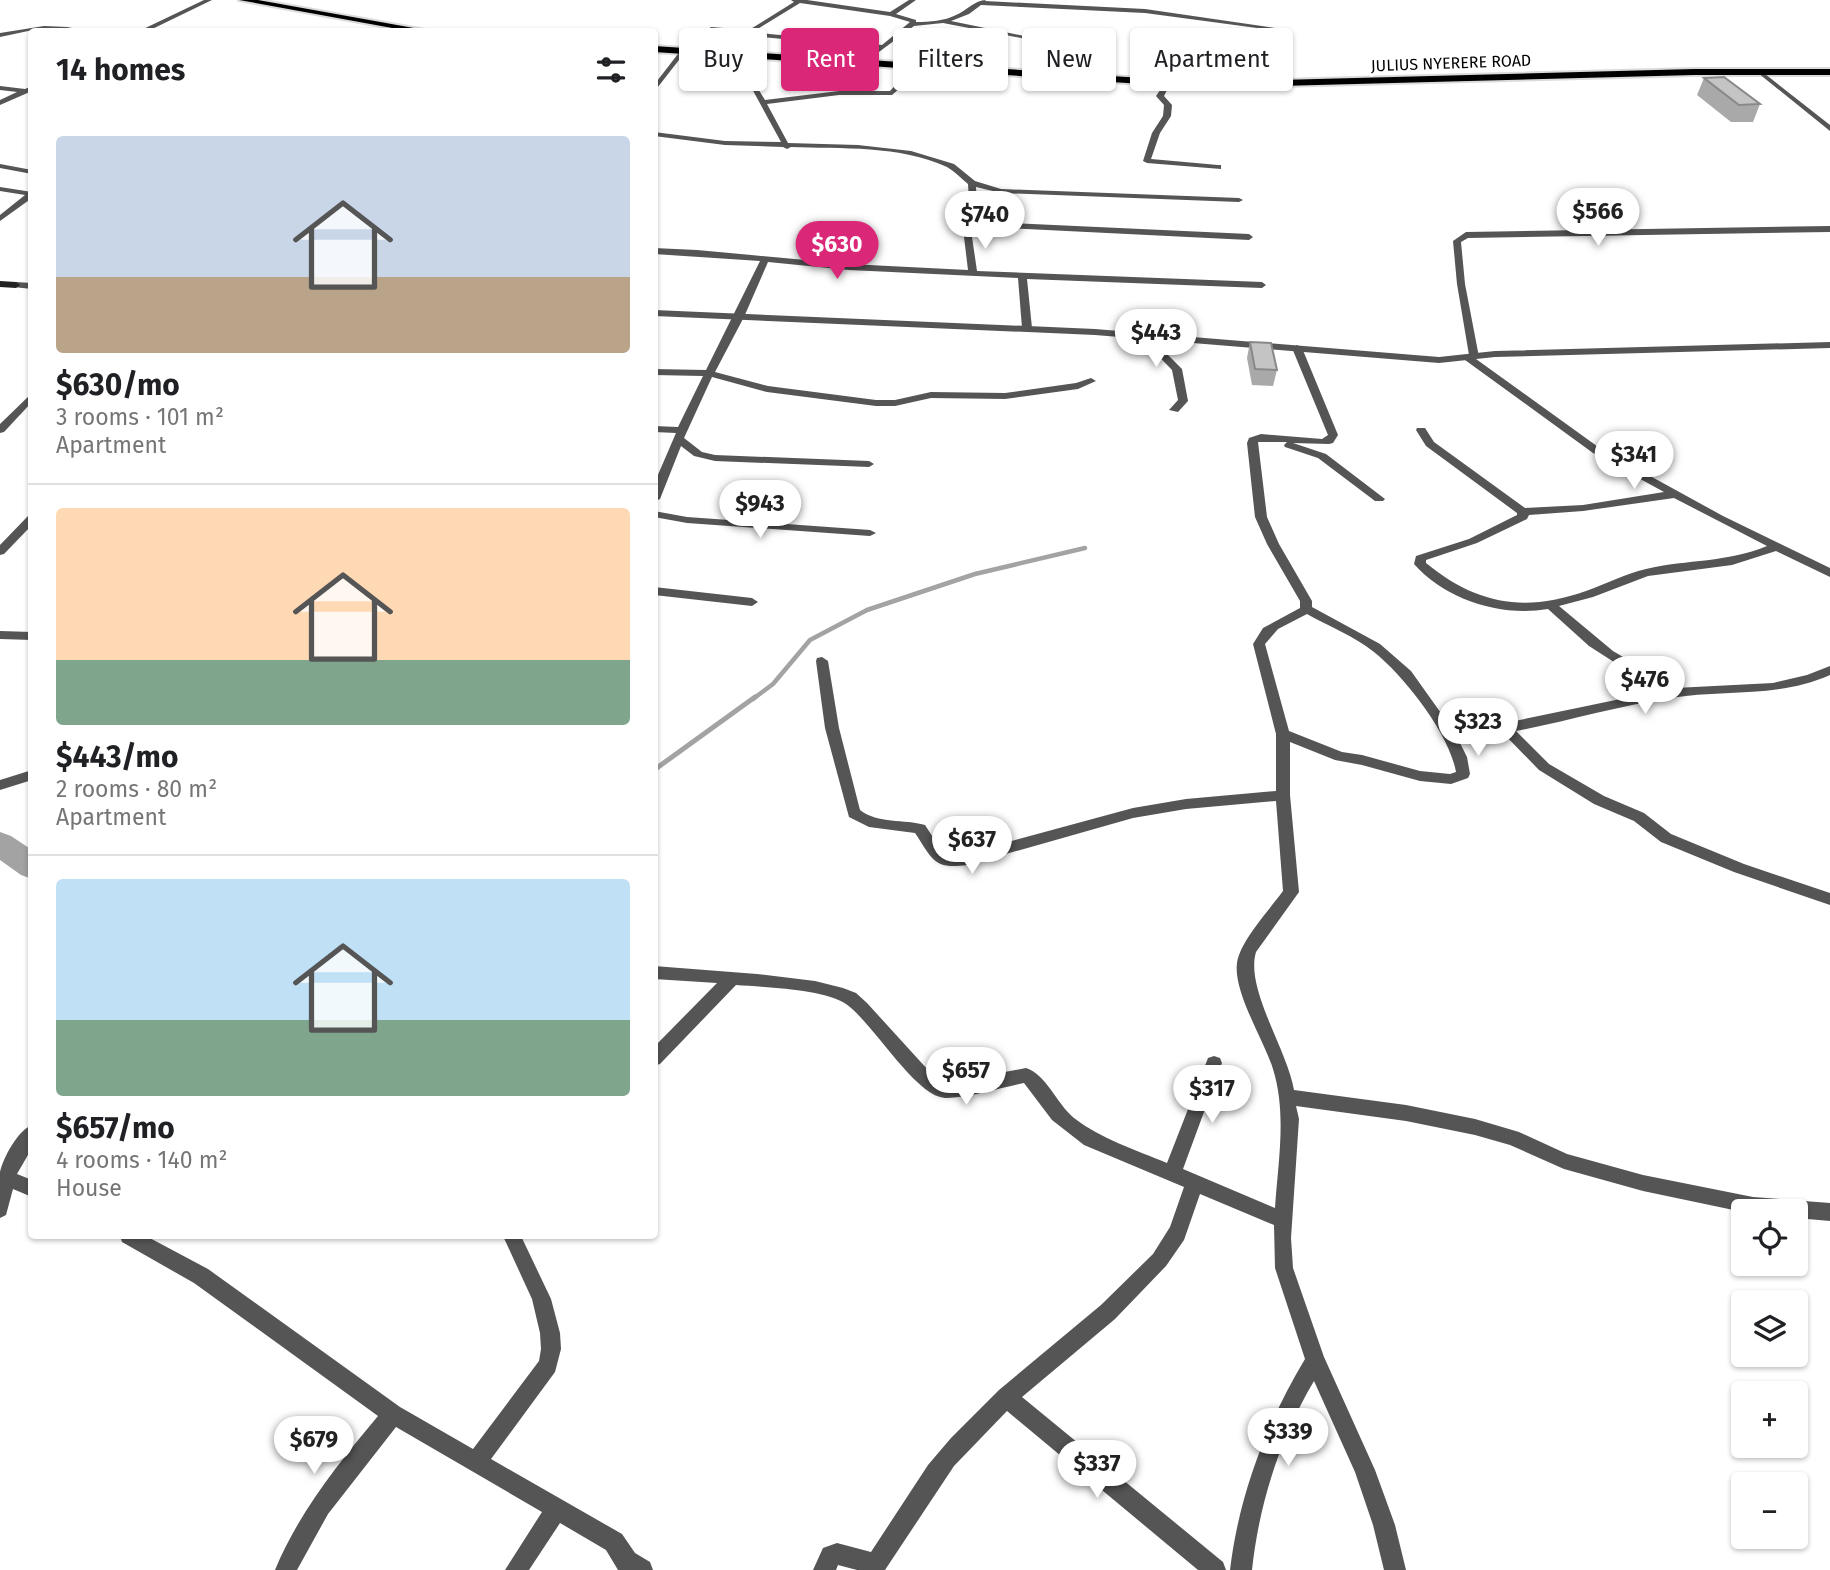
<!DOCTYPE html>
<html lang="en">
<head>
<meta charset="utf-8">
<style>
	:root { --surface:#fff; --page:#f6f6f6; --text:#202124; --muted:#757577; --line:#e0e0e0; --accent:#db2777 }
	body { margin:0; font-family:"Fira Sans",sans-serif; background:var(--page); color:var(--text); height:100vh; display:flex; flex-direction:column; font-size:26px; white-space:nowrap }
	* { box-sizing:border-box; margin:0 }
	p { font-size:23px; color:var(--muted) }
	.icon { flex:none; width:38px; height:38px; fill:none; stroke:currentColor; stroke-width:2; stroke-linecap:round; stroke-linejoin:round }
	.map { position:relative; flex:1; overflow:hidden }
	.drawer { position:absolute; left:28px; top:28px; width:630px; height:1211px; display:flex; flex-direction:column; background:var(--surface); border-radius:7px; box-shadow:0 2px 5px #0004 }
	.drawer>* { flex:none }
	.banner { position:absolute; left:679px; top:28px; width:665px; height:63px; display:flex; gap:14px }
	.tools { position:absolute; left:1731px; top:1199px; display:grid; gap:14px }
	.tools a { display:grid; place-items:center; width:77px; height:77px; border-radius:7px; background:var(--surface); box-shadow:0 2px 5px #0004; font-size:35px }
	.price { position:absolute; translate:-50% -60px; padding:0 16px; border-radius:24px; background:#fff; color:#222; font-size:23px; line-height:46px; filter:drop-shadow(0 2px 4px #0008) }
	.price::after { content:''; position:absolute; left:50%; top:42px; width:21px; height:16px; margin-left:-10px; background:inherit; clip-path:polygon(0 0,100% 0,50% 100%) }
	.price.current { background:var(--accent); color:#fff }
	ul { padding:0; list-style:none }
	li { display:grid; align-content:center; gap:14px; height:371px; padding:0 28px }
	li+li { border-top:2px solid var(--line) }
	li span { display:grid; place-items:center; height:217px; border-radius:7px; color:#555 }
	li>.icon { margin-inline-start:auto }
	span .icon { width:126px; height:126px; fill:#fffc; stroke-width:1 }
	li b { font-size:30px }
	h2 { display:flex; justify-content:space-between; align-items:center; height:84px; padding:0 28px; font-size:30px }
	.chip { padding:0 24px; border-radius:7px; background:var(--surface); box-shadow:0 2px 5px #0004; font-size:24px; line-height:63px }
	.chip.current { background:var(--accent); color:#fff }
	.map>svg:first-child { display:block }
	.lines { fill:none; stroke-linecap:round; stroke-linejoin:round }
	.stream-far1 { stroke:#a3a3a3; stroke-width:4.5 }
	.stream { stroke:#a3a3a3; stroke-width:5 }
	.river { fill:#a3a3a3; fill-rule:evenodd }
	.trunk-casing { stroke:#dbdbdb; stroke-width:4 }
	.minor { fill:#555; fill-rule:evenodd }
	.tertiary { fill:#555; fill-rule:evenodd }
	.secondary { fill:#222; fill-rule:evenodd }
	.trunk { fill:#000; fill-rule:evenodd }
	.wall { fill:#a9a9a9 }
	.building { fill:#c4c4c4; stroke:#898989; stroke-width:2 }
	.labels { text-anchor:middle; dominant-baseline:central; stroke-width:6; stroke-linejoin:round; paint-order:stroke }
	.far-street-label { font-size:16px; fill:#000; stroke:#fff }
</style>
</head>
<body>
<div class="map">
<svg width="1830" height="1570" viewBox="0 0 1830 1570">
	<rect width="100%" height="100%" fill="#fff"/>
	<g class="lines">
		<!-- stream-far1 -->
		<polyline class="stream-far1" points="753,699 773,684 810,640 867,610 975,574 1085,548"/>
		<!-- stream -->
		<polyline class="stream" points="654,770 755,697"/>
		<!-- river -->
		<polygon class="river" points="0,832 11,836 32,850 32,879 21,875 0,860"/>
		<!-- trunk casing -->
		<g class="trunk-casing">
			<g id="trunk">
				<polygon points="239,0 258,0 436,32 414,32"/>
				<polygon points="654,46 1203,82 1694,69 1830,69 1830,75 1694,75 1203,88 654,52"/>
			</g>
		</g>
		<!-- minor -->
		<g class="minor">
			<polygon points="204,0 212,0 146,32 137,32"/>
			<path d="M 791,0 L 807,0 L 890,12 L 909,0 L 916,0 L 896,14 L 916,20 L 916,22 C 930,22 944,21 956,15 C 966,11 975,0 986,0 L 985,1 L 1145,9 L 1275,28 L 1272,30 L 1145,13 L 981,5 L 969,14 L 951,21 L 1029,37 L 1026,39 L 943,23 L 914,26 L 860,66 L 858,63 L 877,48 L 761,37 L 760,41 L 742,57 L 740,54 L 755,40 L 753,34 L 708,29 L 711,27 L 749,30 L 794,2 ZM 800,3 L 890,16 L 910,22 L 882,45 L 760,33 L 756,30 Z"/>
			<polygon points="44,26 67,27 92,32 33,30 0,37 0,33"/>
			<polygon points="681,50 686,51 654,92 654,85"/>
			<path d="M 758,55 L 763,56 L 753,65 L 757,87 L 765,100 L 839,91 L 890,91 L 912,67 L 917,68 L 906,83 L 892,95 L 839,95 L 767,104 L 788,143 L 858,145 L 911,151 L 954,164 L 975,181 L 1001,189 L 1239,198 L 1243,200 L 1239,202 L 1001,193 L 976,187 L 978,217 L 987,222 L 1249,234 L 1253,237 L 1249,240 L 985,227 L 979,224 L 972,237 L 977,271 L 1262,282 L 1266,285 L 1262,288 L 1027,279 L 1032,328 L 1027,331 L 1022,328 L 1018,278 L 849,270 L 768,262 L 744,317 L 715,372 L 768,386 L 876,400 L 895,400 L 931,392 L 1005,393 L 1076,383 L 1091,378 L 1096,381 L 1078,389 L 1005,399 L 931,398 L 895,406 L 876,406 L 767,392 L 712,377 L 684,438 L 702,452 L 715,455 L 869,461 L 874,464 L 869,467 L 715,461 L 694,456 L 681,446 L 660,499 L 654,502 L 654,484 L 676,433 L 654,432 L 654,426 L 678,427 L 703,376 L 654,375 L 654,369 L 706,370 L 760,261 L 654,254 L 654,248 L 697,250 L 849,264 L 968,270 L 964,237 L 973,221 L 970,218 L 968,184 C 961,178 954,171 947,167 C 900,145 841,149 791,147 L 787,149 L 783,147 L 725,145 L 654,136 L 654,132 L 725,141 L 781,142 L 751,87 L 747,64 Z"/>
			<polygon points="1760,70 1830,125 1830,131 1758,73"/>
			<polygon points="1165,83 1170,84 1164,96 1172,105 1171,116 1160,133 1151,159 1218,165 1221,165 1221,169 1147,163 1143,161 1152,133 1163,116 1164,105 1156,96"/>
			<polygon points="0,86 25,89 32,86 32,91 0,105 0,100 17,92 0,90"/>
			<polygon points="0,164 32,170 32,174 0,168"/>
			<polygon points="0,187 32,192 32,198 0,221 0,215 25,195 0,191"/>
			<path d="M 1830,226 L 1830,232 L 1468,238 L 1461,242 L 1465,284 L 1479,357 L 1476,359 L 1601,449 L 1723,516 L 1830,568 L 1830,577 L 1776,551 L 1732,565 L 1648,576 L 1593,597 L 1559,606 L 1613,651 L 1675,688 L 1773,683 L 1807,675 L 1830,666 L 1830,675 C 1779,698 1724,689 1670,698 C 1618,706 1568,721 1516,731 L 1549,764 L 1604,796 L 1644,813 L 1671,834 L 1744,864 L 1830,893 L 1830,905 L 1734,872 L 1661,842 L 1634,821 L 1594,804 L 1539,770 L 1503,733 L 1458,739 L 1467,757 L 1470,774 L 1468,778 L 1451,784 L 1420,781 L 1362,765 L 1335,760 L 1290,742 L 1290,795 L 1299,892 L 1256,952 C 1245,989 1287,1049 1294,1090 L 1406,1105 L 1475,1119 L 1519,1132 L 1567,1154 L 1643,1175 L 1753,1197 L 1830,1203 L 1830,1221 L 1796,1218 L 1796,1211 L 1743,1212 L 1643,1191 L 1564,1169 L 1510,1145 L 1475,1135 L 1406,1121 L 1296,1106 L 1299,1119 L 1291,1238 L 1293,1268 L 1324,1357 L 1375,1470 L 1395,1525 L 1406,1570 L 1384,1570 L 1373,1525 L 1355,1472 L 1314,1381 C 1280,1438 1259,1504 1252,1570 L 1230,1570 C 1239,1495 1266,1424 1305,1359 L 1275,1268 L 1274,1225 L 1200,1194 L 1184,1240 L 1166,1266 L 1115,1319 L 1022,1397 L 1223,1562 L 1226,1570 L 1198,1570 L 1007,1411 L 954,1466 L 885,1570 L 857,1570 L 838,1565 L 836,1570 L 813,1570 L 823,1548 L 837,1543 L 871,1552 L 928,1465 L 951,1438 L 999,1390 L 1101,1305 L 1153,1254 L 1170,1227 L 1184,1187 L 1084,1145 L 1052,1120 L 1024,1083 C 1005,1087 962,1099 945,1098 C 915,1096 874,1024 846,1004 C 825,989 762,987 736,985 L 660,1064 L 654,1066 L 654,1047 L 717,983 L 654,979 L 654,966 L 757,974 L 815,981 L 843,988 L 856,993 L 867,1003 L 939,1082 L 946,1083 L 1026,1068 C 1047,1075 1056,1103 1074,1118 C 1101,1139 1136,1150 1167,1163 L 1208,1058 L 1214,1056 L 1220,1058 L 1222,1063 L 1183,1169 L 1275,1208 C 1278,1162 1287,1114 1273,1069 C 1264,1040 1233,992 1237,963 C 1240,941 1270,909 1283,891 L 1276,801 L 1186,809 L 1133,818 L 967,865 C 933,870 932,858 915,833 L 869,827 L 849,817 L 825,728 L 816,661 L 817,658 L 822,657 L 828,661 L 839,728 L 860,810 C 878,824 904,819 925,825 L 942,851 L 947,855 L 967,853 L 1133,808 L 1186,799 L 1276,791 L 1276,734 L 1253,644 L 1263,628 L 1300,608 L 1300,601 L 1267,544 L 1255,517 L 1247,443 L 1249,438 L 1261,434 L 1322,439 L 1328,435 L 1292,348 L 1297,345 L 1302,348 L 1338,435 L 1333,443 L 1329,444 L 1293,443 L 1326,454 L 1385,499 L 1383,501 L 1375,501 L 1318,458 L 1285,447 L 1284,445 L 1287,442 L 1258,442 L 1267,517 L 1279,544 L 1312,601 L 1312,607 L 1380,644 L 1411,671 L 1453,730 L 1505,723 L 1659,691 L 1589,646 L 1548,609 C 1500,617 1446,600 1414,564 L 1416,556 L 1469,539 L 1517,515 L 1517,513 L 1426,446 L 1416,430 L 1417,428 L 1425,428 L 1434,442 L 1525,508 L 1583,505 L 1664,492 L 1593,453 L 1465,360 L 1465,356 L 1469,355 L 1457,284 L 1453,241 L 1466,232 ZM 1674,498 L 1767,546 C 1726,563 1689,559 1646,569 C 1625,574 1606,584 1586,591 C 1524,613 1476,604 1426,563 L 1426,560 L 1477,543 L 1527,519 L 1529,515 L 1583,511 ZM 1307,614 C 1328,626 1354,636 1374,652 C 1404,676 1449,733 1456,772 L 1450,774 L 1420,771 L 1362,755 L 1342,752 L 1289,731 L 1265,644 L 1278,629 Z"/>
			<polygon points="1140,333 1146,333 1182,369 1188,401 1178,412 1169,410 1178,400 1172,370 1140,337"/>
			<polygon points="32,393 32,402 4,432 0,433 0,424"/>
			<polygon points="654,511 687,517 870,530 876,533 870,536 687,523 654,517"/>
			<polygon points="32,515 32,525 4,554 0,555 0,545 28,516"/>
			<polygon points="654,587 752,598 758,602 752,606 654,595"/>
			<polygon points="0,631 32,632 32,640 0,639"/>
			<polygon points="32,770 32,780 0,790 0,780"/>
			<path d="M 32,1125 L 32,1148 L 17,1174 L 32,1180 L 32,1197 L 13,1189 L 6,1215 L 0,1218 C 0,1203 0,1186 0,1172 C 3,1158 18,1130 32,1125 Z"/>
			<path d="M 120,1236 L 146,1236 L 208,1269 L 400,1407 L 473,1449 L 539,1361 L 541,1349 L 540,1333 L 532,1299 L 503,1236 L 521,1236 L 551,1299 L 560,1333 L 561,1349 L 555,1372 L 491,1459 L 622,1534 L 635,1553 L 650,1562 L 653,1570 L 618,1570 L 606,1550 L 560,1523 L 529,1570 L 505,1570 L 542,1512 L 396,1427 L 328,1514 L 297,1570 L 275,1570 C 299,1512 338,1464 378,1416 L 194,1283 L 122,1242 Z"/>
		</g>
		<!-- tertiary -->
		<g class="tertiary">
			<polygon points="16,282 32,283 32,289 13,287 13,283"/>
			<polygon points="654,310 1095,329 1439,357 1495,351 1830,342 1830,348 1495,357 1439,363 1095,335 654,316"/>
		</g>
		<!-- secondary -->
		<polygon class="secondary" points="0,281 16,282 20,285 16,288 0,287"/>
		<!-- trunk -->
		<use href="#trunk" class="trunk"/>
	</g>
	<!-- wall -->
	<g class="wall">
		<polygon points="1704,78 1760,104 1753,122 1731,122 1697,95"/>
		<polygon points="1250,342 1277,370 1273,386 1252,385 1247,358"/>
	</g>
	<!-- building -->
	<g class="building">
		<polygon points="1724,77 1760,104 1739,105 1704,78"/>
		<polygon points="1250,342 1271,343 1277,370 1255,369"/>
	</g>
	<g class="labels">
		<!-- far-street labels -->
		<g class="far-street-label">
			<text transform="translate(1451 63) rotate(-2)">JULIUS NYERERE ROAD</text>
		</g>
	</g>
</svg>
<div class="tools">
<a><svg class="icon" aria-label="locate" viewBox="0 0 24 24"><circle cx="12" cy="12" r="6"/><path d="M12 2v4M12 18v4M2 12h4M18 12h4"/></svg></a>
<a><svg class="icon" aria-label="layers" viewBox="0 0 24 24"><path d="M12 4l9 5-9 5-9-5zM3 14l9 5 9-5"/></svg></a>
<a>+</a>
<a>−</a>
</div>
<b class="price" style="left:1598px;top:248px">$566</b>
<b class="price" style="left:985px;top:251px">$740</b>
<b class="price current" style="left:837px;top:281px">$630</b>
<b class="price" style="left:1156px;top:369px">$443</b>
<b class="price" style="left:1634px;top:491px">$341</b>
<b class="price" style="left:760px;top:540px">$943</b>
<b class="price" style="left:1645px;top:716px">$476</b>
<b class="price" style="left:1478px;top:758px">$323</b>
<b class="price" style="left:972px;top:876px">$637</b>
<b class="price" style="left:966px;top:1107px">$657</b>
<b class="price" style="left:1212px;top:1125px">$317</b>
<b class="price" style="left:1288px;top:1468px">$339</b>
<b class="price" style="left:314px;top:1476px">$679</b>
<b class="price" style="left:1097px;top:1500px">$337</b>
<div class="banner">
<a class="chip">Buy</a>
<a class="chip current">Rent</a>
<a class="chip">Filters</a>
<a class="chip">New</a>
<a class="chip">Apartment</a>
</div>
<section class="drawer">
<h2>14 homes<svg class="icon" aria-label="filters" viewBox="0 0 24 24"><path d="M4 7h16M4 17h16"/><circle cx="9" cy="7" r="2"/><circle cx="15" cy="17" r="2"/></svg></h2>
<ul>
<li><span style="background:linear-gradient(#c9d6e8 65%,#b9a48a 0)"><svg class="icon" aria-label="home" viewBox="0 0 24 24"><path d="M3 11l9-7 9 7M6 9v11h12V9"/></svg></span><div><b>$630/mo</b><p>3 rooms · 101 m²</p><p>Apartment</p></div></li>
<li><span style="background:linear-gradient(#ffd9b3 70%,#7fa58c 0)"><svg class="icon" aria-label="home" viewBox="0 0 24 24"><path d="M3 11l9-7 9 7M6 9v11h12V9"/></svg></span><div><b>$443/mo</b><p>2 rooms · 80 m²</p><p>Apartment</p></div></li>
<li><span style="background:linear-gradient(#bfe0f5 65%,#7fa58c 0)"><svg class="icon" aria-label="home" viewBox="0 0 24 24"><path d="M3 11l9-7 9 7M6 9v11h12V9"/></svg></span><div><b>$657/mo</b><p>4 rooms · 140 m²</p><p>House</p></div></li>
</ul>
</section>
</div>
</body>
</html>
